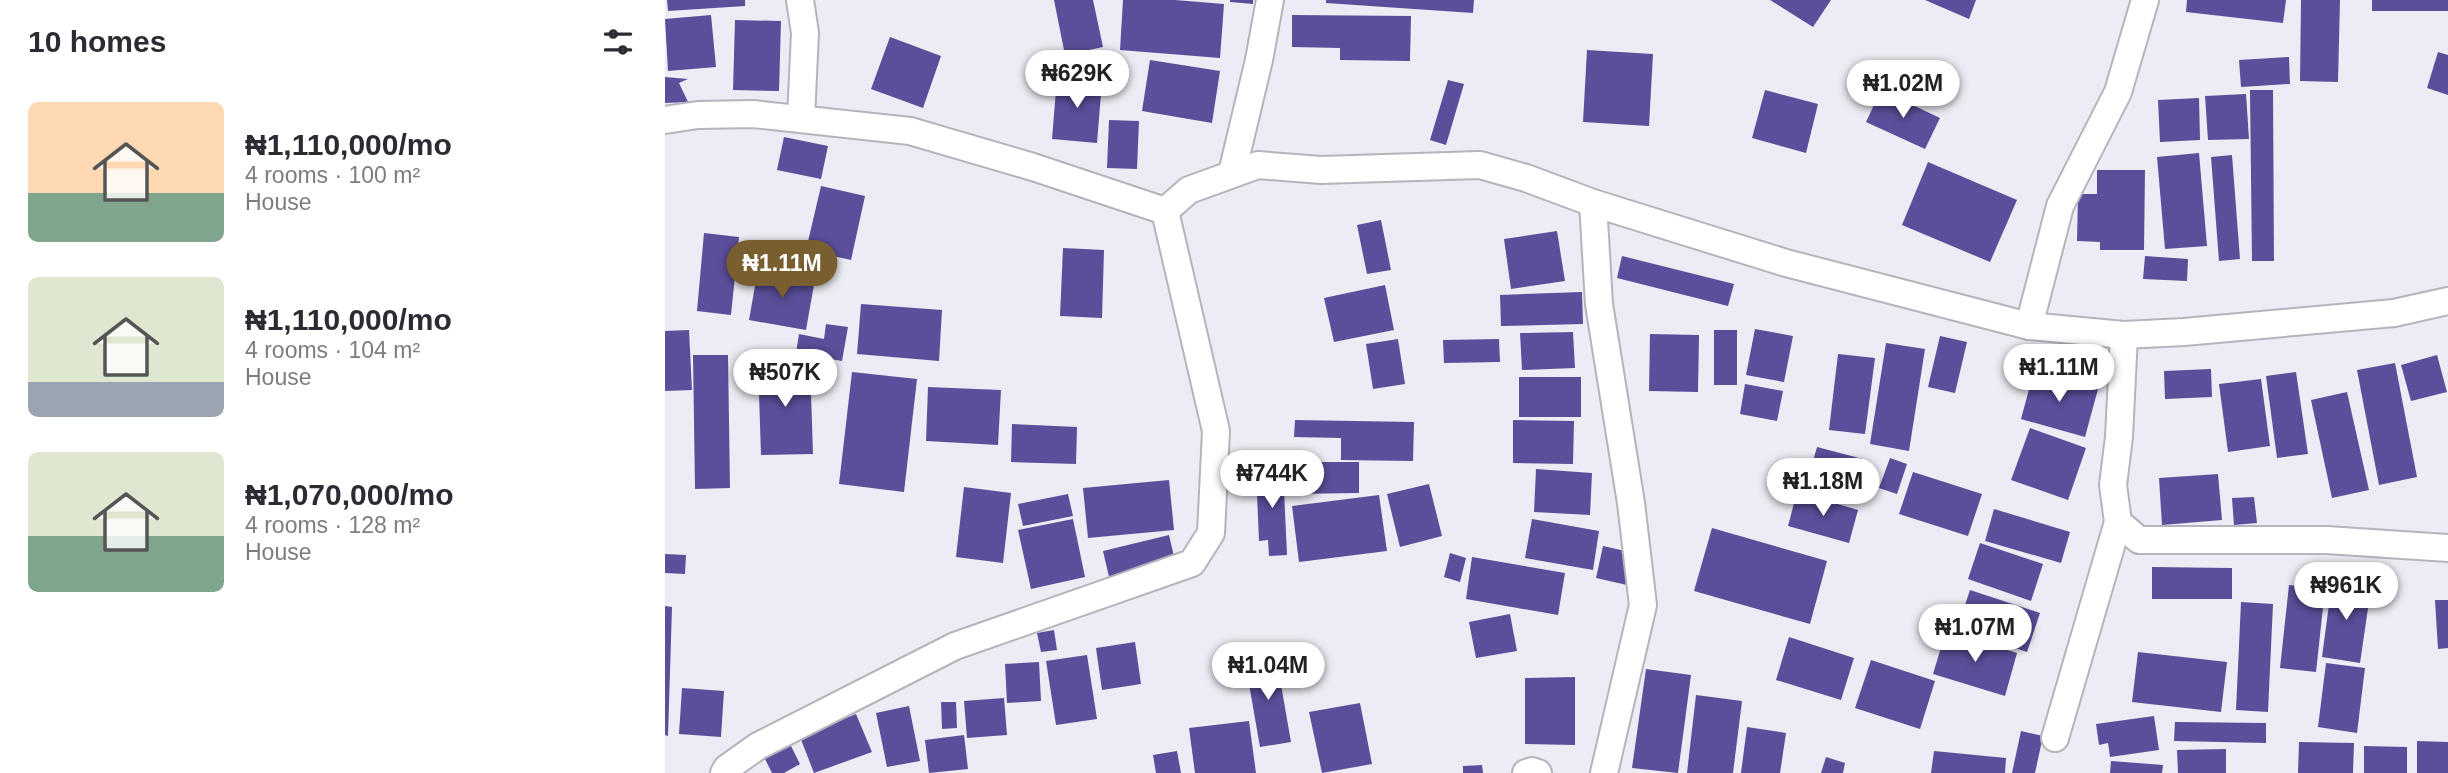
<!DOCTYPE html>
<html lang="en">
<head>
<meta charset="utf-8">
<style>
	:root { --surface:#fff; --page:#f7f7f7; --text:#2b2b33; --muted:#7c7c81; --accent:#795e30 }
	body { margin:0; font-family:Arial,sans-serif; background:var(--page); color:var(--text); height:100vh; display:flex; flex-direction:column; font-size:26px; white-space:nowrap }
	* { box-sizing:border-box; margin:0 }
	p { font-size:23px; color:var(--muted) }
	.icon { flex:none; width:38px; height:38px; fill:none; stroke:currentColor; stroke-width:2; stroke-linecap:round; stroke-linejoin:round }
	.map { position:relative; flex:1; overflow:hidden }
	.panel { display:flex; flex-direction:column; background:var(--surface); width:665px }
	.panel>* { flex:none }
	.price { position:absolute; translate:-50% -60px; padding:0 16px; border-radius:24px; background:#fff; color:#222; font-size:23px; line-height:46px; filter:drop-shadow(0 2px 4px #0008) }
	.price::after { content:''; position:absolute; left:50%; top:42px; width:21px; height:16px; margin-left:-10px; background:inherit; clip-path:polygon(0 0,100% 0,50% 100%) }
	.price.on { background:var(--accent); color:#fff }
	ul { padding:0; list-style:none }
	li { display:flex; align-items:center; gap:21px; height:175px; padding:0 28px }
	li span { display:grid; place-items:center; flex:none; width:196px; height:140px; border-radius:10px; color:#555 }
	li>.icon { margin-inline-start:auto }
	span .icon { width:84px; height:84px; fill:#fffc; stroke-width:1 }
	li b { font-size:30px }
	h2 { display:flex; justify-content:space-between; align-items:center; height:84px; padding:0 28px; font-size:30px }
	main { display:flex; flex:1; min-height:0 }
	.map>svg:first-child { display:block }
	.building { fill:#5b4f9b }
	.lines { fill:none; stroke-linecap:round; stroke-linejoin:round }
	.minor-casing { stroke:#b4b4bc; stroke-width:30 }
	.minor { stroke:#fff; stroke-width:26 }
</style>
</head>
<body>
<main>
<section class="panel">
<h2>10 homes<svg class="icon" aria-label="filters" viewBox="0 0 24 24"><path d="M4 7h16M4 17h16"/><circle cx="9" cy="7" r="2"/><circle cx="15" cy="17" r="2"/></svg></h2>
<ul>
<li><span style="background:linear-gradient(#ffd9b3 65%,#7fa58c 0)"><svg class="icon" aria-label="home" viewBox="0 0 24 24"><path d="M3 11l9-7 9 7M6 9v11h12V9"/></svg></span><div><b>₦1,110,000/mo</b><p>4 rooms · 100 m²</p><p>House</p></div></li>
<li><span style="background:linear-gradient(#dfe7d0 75%,#9aa5b1 0)"><svg class="icon" aria-label="home" viewBox="0 0 24 24"><path d="M3 11l9-7 9 7M6 9v11h12V9"/></svg></span><div><b>₦1,110,000/mo</b><p>4 rooms · 104 m²</p><p>House</p></div></li>
<li><span style="background:linear-gradient(#dfe7d0 60%,#7fa58c 0)"><svg class="icon" aria-label="home" viewBox="0 0 24 24"><path d="M3 11l9-7 9 7M6 9v11h12V9"/></svg></span><div><b>₦1,070,000/mo</b><p>4 rooms · 128 m²</p><p>House</p></div></li>
</ul>
</section>
<div class="map">
<svg width="1783" height="773" viewBox="0 0 1783 773">
	<rect width="100%" height="100%" fill="#ececf4"/>
	<!-- building -->
	<g class="building">
		<polygon points="2,0 80,0 80,6 3,11"/>
		<polygon points="389,0 428,0 438,47 400,55"/>
		<polygon points="458,0 510,0 559,4 555,58 455,50"/>
		<polygon points="565,0 588,0 588,4 565,2"/>
		<polygon points="661,0 809,0 808,13 661,3"/>
		<polygon points="1105,0 1166,0 1148,27"/>
		<polygon points="1260,0 1311,0 1304,19"/>
		<polygon points="1522,0 1621,0 1618,23 1521,12"/>
		<polygon points="1636,0 1675,0 1673,82 1635,81"/>
		<rect x="1707" y="0" width="76" height="11"/>
		<polygon points="46,15 51,67 3,71 0,19"/>
		<polygon points="627,15 746,16 745,61 675,60 675,48 627,47"/>
		<polygon points="70,20 116,21 114,91 68,90"/>
		<polygon points="225,37 276,56 258,108 206,89"/>
		<polygon points="922,50 988,54 984,126 918,122"/>
		<polygon points="1773,52 1783,55 1783,95 1762,88"/>
		<polygon points="1624,57 1625,84 1576,87 1574,60"/>
		<polygon points="485,60 555,71 547,123 477,111"/>
		<polygon points="0,77 23,79 14,83 23,102 0,103"/>
		<polygon points="392,78 437,82 432,143 387,139"/>
		<polygon points="783,80 799,84 781,145 765,140"/>
		<polygon points="1100,90 1153,104 1141,153 1087,138"/>
		<polygon points="1216,90 1275,118 1260,149 1201,122"/>
		<polygon points="1585,90 1608,90 1609,261 1587,261"/>
		<polygon points="1581,94 1584,139 1543,140 1540,96"/>
		<polygon points="1534,98 1535,140 1495,142 1493,100"/>
		<polygon points="444,120 474,121 472,169 442,168"/>
		<polygon points="119,137 163,146 156,179 112,170"/>
		<polygon points="1534,153 1542,246 1500,249 1492,157"/>
		<polygon points="1567,155 1575,259 1554,261 1546,157"/>
		<polygon points="1263,162 1352,200 1325,262 1237,225"/>
		<polygon points="1432,170 1480,170 1479,250 1435,250 1435,242 1412,241 1413,194 1432,194"/>
		<polygon points="156,186 200,196 186,260 141,250"/>
		<polygon points="716,220 726,270 702,274 692,225"/>
		<polygon points="892,231 900,281 846,289 839,239"/>
		<polygon points="39,233 74,237 66,315 32,311"/>
		<polygon points="398,248 439,250 437,318 395,316"/>
		<polygon points="957,256 1069,284 1063,306 952,278"/>
		<polygon points="1480,256 1523,259 1522,281 1478,279"/>
		<polygon points="93,269 150,279 141,330 84,320"/>
		<polygon points="720,285 729,330 669,342 659,298"/>
		<polygon points="917,292 918,324 836,326 835,295"/>
		<polygon points="196,304 277,310 274,361 192,354"/>
		<polygon points="161,324 183,327 177,361 131,353 134,334 159,339"/>
		<polygon points="1090,329 1128,336 1119,382 1081,375"/>
		<polygon points="24,330 27,390 0,391 0,331"/>
		<rect x="1049" y="330" width="23" height="55"/>
		<polygon points="908,332 910,368 857,370 855,333"/>
		<polygon points="985,334 1034,335 1033,392 984,391"/>
		<polygon points="1275,336 1302,342 1290,393 1263,387"/>
		<polygon points="733,339 740,384 708,389 701,344"/>
		<polygon points="834,339 835,362 779,363 778,340"/>
		<polygon points="1221,343 1260,349 1244,451 1205,444"/>
		<polygon points="1173,354 1210,358 1200,434 1164,430"/>
		<polygon points="28,355 63,355 65,488 30,489"/>
		<polygon points="1772,355 1782,392 1746,401 1736,365"/>
		<polygon points="145,363 148,454 96,455 93,364"/>
		<polygon points="1730,363 1752,477 1714,485 1692,370"/>
		<polygon points="1546,369 1547,397 1500,399 1499,371"/>
		<polygon points="1369,371 1433,389 1420,437 1356,419"/>
		<polygon points="187,372 252,379 239,492 174,484"/>
		<polygon points="1631,372 1643,454 1612,458 1601,376"/>
		<rect x="854" y="377" width="62" height="40"/>
		<polygon points="1596,379 1605,446 1563,452 1554,384"/>
		<polygon points="1080,384 1118,391 1112,421 1075,414"/>
		<polygon points="263,387 336,390 333,445 261,441"/>
		<polygon points="1682,392 1704,490 1667,498 1646,400"/>
		<polygon points="630,420 749,422 748,461 676,460 676,438 629,437"/>
		<polygon points="848,420 909,421 908,464 848,463"/>
		<polygon points="347,424 412,427 411,464 346,462"/>
		<polygon points="1365,428 1421,448 1403,500 1346,480"/>
		<polygon points="1152,447 1198,459 1187,503 1140,490"/>
		<polygon points="1225,458 1242,464 1232,494 1214,488"/>
		<polygon points="623,462 694,462 694,493 623,494"/>
		<polygon points="618,469 622,555 604,556 603,540 594,541 591,470"/>
		<polygon points="871,469 927,473 925,515 869,512"/>
		<polygon points="1248,472 1317,494 1303,536 1234,514"/>
		<polygon points="1553,474 1557,520 1497,525 1494,478"/>
		<polygon points="504,480 509,530 423,538 418,488"/>
		<polygon points="764,484 777,536 735,547 722,494"/>
		<polygon points="299,487 346,493 338,563 291,557"/>
		<polygon points="1132,492 1193,510 1184,543 1123,526"/>
		<polygon points="403,494 408,516 358,526 353,504"/>
		<polygon points="714,495 722,551 634,562 627,506"/>
		<polygon points="1589,497 1592,523 1569,525 1567,498"/>
		<polygon points="1329,509 1405,532 1396,563 1320,541"/>
		<polygon points="408,519 420,577 366,589 353,530"/>
		<polygon points="867,519 934,531 928,570 860,558"/>
		<polygon points="1047,528 1162,561 1145,624 1029,591"/>
		<polygon points="504,535 511,565 445,581 438,551"/>
		<polygon points="1315,543 1378,564 1366,601 1303,579"/>
		<polygon points="938,546 969,553 962,585 931,578"/>
		<polygon points="785,553 801,558 795,582 779,577"/>
		<polygon points="0,554 21,555 20,574 0,573"/>
		<polygon points="807,557 900,573 893,615 801,599"/>
		<polygon points="1487,567 1567,568 1567,599 1487,599"/>
		<polygon points="1667,582 1706,588 1695,663 1657,657"/>
		<polygon points="1624,585 1660,589 1651,672 1615,668"/>
		<polygon points="1305,590 1375,613 1362,652 1292,629"/>
		<polygon points="1770,600 1783,600 1783,648 1773,649"/>
		<polygon points="1576,602 1608,604 1603,712 1571,710"/>
		<polygon points="0,606 7,607 3,736 0,735"/>
		<polygon points="845,614 852,651 811,658 804,622"/>
		<polygon points="389,630 392,650 376,652 372,633"/>
		<polygon points="1281,631 1352,653 1340,696 1268,674"/>
		<polygon points="1124,637 1189,658 1176,700 1111,680"/>
		<polygon points="470,642 476,684 437,690 431,648"/>
		<polygon points="1473,652 1562,662 1556,712 1467,702"/>
		<polygon points="422,655 432,719 391,725 381,661"/>
		<polygon points="611,656 626,742 595,747 580,661"/>
		<polygon points="1206,660 1270,681 1255,729 1190,708"/>
		<polygon points="374,662 376,701 342,703 340,664"/>
		<polygon points="1661,663 1700,668 1692,733 1653,727"/>
		<polygon points="981,669 1026,675 1013,773 967,768"/>
		<polygon points="910,677 910,745 860,744 860,678"/>
		<polygon points="17,688 59,691 56,737 14,734"/>
		<polygon points="1031,695 1077,701 1068,773 1022,773"/>
		<polygon points="339,698 342,735 302,738 299,701"/>
		<polygon points="276,702 291,702 292,728 277,729"/>
		<polygon points="695,703 707,764 657,773 644,712"/>
		<polygon points="244,706 255,761 222,767 211,713"/>
		<polygon points="191,714 207,752 149,773 135,737"/>
		<polygon points="1489,716 1494,750 1445,757 1443,743 1434,745 1431,724"/>
		<polygon points="584,721 591,773 530,773 524,728"/>
		<polygon points="1510,722 1601,723 1601,743 1509,741"/>
		<polygon points="1082,727 1121,733 1115,773 1076,773"/>
		<polygon points="1356,731 1378,736 1370,773 1347,773"/>
		<polygon points="299,735 303,769 264,773 260,740"/>
		<polygon points="1752,741 1783,742 1783,773 1752,773"/>
		<polygon points="1634,742 1689,743 1688,773 1633,773"/>
		<polygon points="125,744 135,764 119,773 107,773 99,757"/>
		<polygon points="1699,746 1742,747 1742,773 1699,773"/>
		<polygon points="1561,749 1561,773 1513,773 1512,750"/>
		<polygon points="512,751 516,773 491,773 488,755"/>
		<polygon points="1269,751 1341,758 1340,773 1266,773"/>
		<polygon points="1161,757 1180,763 1178,773 1156,773"/>
		<polygon points="1446,761 1498,765 1497,773 1445,773"/>
		<polygon points="817,765 818,773 798,773 798,766"/>
	</g>
	<g class="lines">
		<!-- minor casing -->
		<g class="minor-casing">
			<g id="minor">
				<polyline points="135,0 140,33 136,118"/>
				<polyline points="0,120 33,115 88,114 245,131 368,167 500,211 524,190 593,165 656,170 815,165 861,178 928,203 1121,263 1364,326 1459,335 1519,332 1729,313 1783,301"/>
				<polyline points="567,173 594,60 605,0"/>
				<polyline points="928,203 934,304 966,503 978,605 939,773"/>
				<polyline points="1364,326 1395,206 1453,92 1480,0"/>
				<polyline points="1459,335 1454,437 1448,485 1453,522 1474,540 1662,540 1783,548"/>
				<polyline points="1390,738 1453,522"/>
				<polyline points="59,773 62,768 93,746 290,646 527,563 546,533 551,431 500,211"/>
				<polyline points="861,773 867,771 873,773"/>
			</g>
		</g>
		<!-- minor -->
		<use href="#minor" class="minor"/>
	</g>
</svg>
<b class="price" style="left:412px;top:110px">₦629K</b>
<b class="price" style="left:1238px;top:120px">₦1.02M</b>
<b class="price on" style="left:117px;top:300px">₦1.11M</b>
<b class="price" style="left:1394px;top:404px">₦1.11M</b>
<b class="price" style="left:120px;top:409px">₦507K</b>
<b class="price" style="left:607px;top:510px">₦744K</b>
<b class="price" style="left:1158px;top:518px">₦1.18M</b>
<b class="price" style="left:1681px;top:622px">₦961K</b>
<b class="price" style="left:1310px;top:664px">₦1.07M</b>
<b class="price" style="left:603px;top:702px">₦1.04M</b>
</div>
</main>
</body>
</html>
